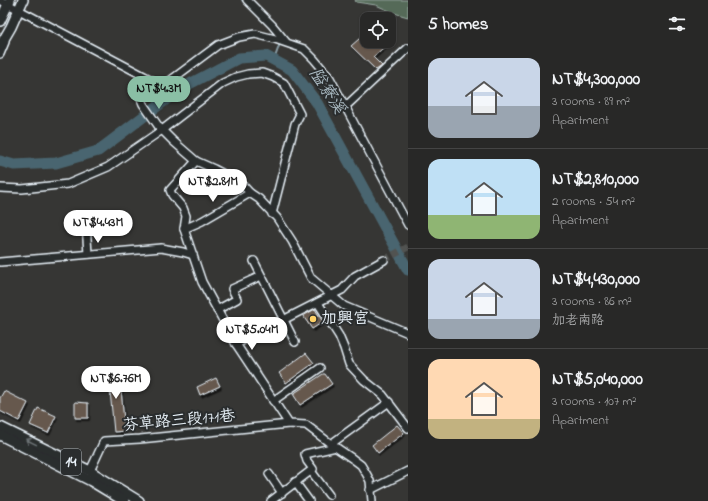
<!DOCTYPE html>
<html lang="en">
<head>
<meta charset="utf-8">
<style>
	:root { --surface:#282827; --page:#343433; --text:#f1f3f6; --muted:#a5a6a7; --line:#444; --accent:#8abfa5 }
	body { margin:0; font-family:"Indie Flower","LXGW WenKai TC",sans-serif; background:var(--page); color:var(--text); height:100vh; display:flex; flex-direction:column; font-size:15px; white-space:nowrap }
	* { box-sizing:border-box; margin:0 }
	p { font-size:13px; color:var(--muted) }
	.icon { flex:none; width:22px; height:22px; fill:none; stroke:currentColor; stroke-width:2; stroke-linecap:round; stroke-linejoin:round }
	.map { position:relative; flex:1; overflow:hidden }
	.sheet { display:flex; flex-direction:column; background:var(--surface); width:300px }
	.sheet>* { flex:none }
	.controls { position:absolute; left:360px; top:12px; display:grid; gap:8px }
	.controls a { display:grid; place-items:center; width:36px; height:36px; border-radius:8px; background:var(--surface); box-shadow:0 1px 3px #0004,0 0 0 1px var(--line); font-size:20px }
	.price { position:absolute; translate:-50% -34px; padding:0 9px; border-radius:14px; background:#fff; color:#222; font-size:13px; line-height:26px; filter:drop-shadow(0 1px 2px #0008) }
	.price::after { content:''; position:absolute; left:50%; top:24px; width:12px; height:9px; margin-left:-6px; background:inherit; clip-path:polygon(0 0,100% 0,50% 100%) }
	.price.selected { background:var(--accent); color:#111 }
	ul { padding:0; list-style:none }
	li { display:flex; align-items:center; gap:12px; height:100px; padding:0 20px }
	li+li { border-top:1px solid var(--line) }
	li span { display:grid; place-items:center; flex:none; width:112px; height:80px; border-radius:12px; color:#555 }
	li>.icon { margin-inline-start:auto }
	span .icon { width:48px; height:48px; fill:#fffc; stroke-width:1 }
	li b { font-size:17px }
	h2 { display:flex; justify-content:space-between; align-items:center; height:48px; padding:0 20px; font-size:17px }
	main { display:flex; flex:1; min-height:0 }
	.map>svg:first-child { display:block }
	.green { fill:#546b58; stroke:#9eaea8 }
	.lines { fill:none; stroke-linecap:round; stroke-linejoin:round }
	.stream { stroke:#899da6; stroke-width:2 }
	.river { stroke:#4a656f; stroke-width:11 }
	.building { fill:#66584e; stroke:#e8f1f8; filter:url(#shadow) }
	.minor-tunnel { stroke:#515251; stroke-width:7; stroke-dasharray:7 3.5; stroke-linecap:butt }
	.minor-casing { stroke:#e8f1f8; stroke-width:10 }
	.major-casing { stroke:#e8f1f8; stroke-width:12 }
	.minor { stroke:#2a2d2e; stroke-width:7 }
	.major { stroke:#2a2d2e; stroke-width:9 }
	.oneway { stroke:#6c7275 }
	.poi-dot { fill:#ffd166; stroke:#2a2d2e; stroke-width:1.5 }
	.labels { text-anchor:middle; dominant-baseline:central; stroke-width:4; stroke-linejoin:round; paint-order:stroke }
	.shield { fill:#2a2d2e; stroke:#afb6bb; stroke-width:1 }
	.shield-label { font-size:15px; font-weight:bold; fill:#e8f1f8 }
	.poi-label { font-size:16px; fill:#e8f1f8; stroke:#2a2d2e; text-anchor:start }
	.street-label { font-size:16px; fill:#e8f1f8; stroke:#2a2d2e }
	.water-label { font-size:17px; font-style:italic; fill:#a9b9c1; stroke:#2a2d2e }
</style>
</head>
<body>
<main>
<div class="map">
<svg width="408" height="501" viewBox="0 0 408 501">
	<defs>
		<filter id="shadow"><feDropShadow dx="1.5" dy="2.5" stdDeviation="0" flood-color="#0009"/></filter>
	</defs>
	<rect width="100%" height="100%" fill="#363634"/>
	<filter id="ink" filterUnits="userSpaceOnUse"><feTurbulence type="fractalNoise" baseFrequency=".025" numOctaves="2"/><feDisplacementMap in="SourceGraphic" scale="8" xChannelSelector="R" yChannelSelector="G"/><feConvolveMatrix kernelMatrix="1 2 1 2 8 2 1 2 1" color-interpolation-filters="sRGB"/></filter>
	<g filter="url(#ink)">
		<!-- green -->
		<polygon class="green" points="355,0 408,0 408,17 394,13 376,5 356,2"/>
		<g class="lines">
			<!-- stream -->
			<g class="stream">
				<polyline points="242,0 248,6"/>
				<polyline points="274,60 279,46 279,42"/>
			</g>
			<!-- river -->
			<polyline class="river" points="0,161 14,165 56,163 98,151 180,89 239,58 266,56 292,70 317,103 408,270"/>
		</g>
		<!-- building -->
		<g class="building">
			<polygon points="367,32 367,41 391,41 373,57 382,66 376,70 351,46"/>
			<polygon points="315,309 323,322 312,329 303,316"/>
			<polygon points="306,353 314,363 286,383 279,373"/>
			<polygon points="119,369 125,431 114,432 108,370"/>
			<polygon points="323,374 325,374 332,384 300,405 293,394"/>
			<polygon points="216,378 220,386 200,395 197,387"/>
			<polygon points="4,391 28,403 19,421 0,411 0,398"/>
			<polygon points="75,402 88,403 88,418 75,418"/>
			<polygon points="38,408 56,416 48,433 30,425"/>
			<polygon points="397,425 404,433 378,453 372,445"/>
		</g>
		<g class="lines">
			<!-- minor-tunnel -->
			<polyline class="minor-tunnel" points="384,260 408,247"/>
			<!-- minor casing -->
			<g class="minor-casing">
				<g id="minor">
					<polyline points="0,0 163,86"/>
					<polyline points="247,0 272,25 286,42"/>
					<polyline points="0,54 5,42"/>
					<polyline points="345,107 408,48"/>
					<polyline points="196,161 170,190 172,195 183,208 186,216 184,229 202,282 236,344 289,424 306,425 331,444 353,459 361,465 367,475 370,481 372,501"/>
					<polyline points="0,188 22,189 68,184 108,167 162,130 223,83 236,77 248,74 262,73 273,77 284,83 300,114 295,124 272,214"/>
					<polyline points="86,223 88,254"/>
					<polyline points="408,225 330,78 314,59 304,49 275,39 255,34 239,37 218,45 163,86 141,99 143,104 159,127 173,141 196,161 214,169 241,183 250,193 259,199 277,218 292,241 311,278 344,306 408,333"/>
					<polyline points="184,229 202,221 250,193"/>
					<polyline points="254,261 295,342"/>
					<polyline points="0,262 161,248 183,252 193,255"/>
					<polyline points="318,303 339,336 344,348 349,364 364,380 383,395 408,428"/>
					<polyline points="217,310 237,299 232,289 261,276"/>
					<polyline points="236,344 342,290 355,276 384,260"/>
					<polyline points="273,401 320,368"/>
					<polyline points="331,444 389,402"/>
					<polyline points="90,471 104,441 140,439 289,424"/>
					<polyline points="311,471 329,495"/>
					<polyline points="269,474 282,493"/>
					<polyline points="295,482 309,501"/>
					<polyline points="370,490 408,471"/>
					<polyline points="271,501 313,469 307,461 305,454 336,447"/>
				</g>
			</g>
			<!-- major casing -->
			<g class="major-casing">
				<g id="major">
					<polyline points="0,21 10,0"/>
					<polyline points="0,46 11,27 23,0"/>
					<polyline points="0,427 90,471 139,501"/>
					<polyline points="0,435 91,481 124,501"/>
				</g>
			</g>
			<!-- minor -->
			<use href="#minor" class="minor"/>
			<!-- major -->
			<use href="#major" class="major"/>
		</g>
		<!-- one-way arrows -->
		<defs><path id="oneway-shaft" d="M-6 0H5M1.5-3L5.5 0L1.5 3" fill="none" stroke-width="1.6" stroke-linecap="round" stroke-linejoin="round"/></defs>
		<use class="oneway" href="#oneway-shaft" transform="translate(31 442) rotate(-154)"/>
	</g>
	<!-- markers -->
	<circle class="poi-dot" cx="313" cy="319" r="4"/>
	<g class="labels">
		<!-- shield labels -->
		<rect class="shield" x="61" y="449" width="20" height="26" rx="3"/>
		<g class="shield-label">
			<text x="71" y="462">14</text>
		</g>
		<!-- poi labels -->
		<g class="poi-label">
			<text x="321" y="319">加興宮</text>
		</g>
		<!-- street labels -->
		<g class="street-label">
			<text transform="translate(179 421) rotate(-5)">芬草路三段171巷</text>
		</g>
		<!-- water labels -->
		<g class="water-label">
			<text transform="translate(327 91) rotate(57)">隘寮溪</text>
		</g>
	</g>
</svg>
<div class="controls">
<a><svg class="icon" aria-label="locate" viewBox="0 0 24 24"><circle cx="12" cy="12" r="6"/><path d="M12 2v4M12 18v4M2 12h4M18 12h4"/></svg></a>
</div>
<b class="price selected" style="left:159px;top:110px">NT$4.3M</b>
<b class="price" style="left:213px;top:203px">NT$2.81M</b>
<b class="price" style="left:98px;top:244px">NT$4.43M</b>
<b class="price" style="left:252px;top:351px">NT$5.04M</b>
<b class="price" style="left:116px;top:400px">NT$6.76M</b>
</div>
<section class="sheet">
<h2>5 homes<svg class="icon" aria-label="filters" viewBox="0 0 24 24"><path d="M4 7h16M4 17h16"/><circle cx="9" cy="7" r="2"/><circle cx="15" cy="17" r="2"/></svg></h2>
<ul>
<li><span style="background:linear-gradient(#c9d6e8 60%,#9aa5b1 0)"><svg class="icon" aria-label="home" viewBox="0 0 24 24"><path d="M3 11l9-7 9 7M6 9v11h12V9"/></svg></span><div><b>NT$4,300,000</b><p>3 rooms · 89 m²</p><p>Apartment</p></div></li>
<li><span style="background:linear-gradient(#bfe0f5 70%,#8fb573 0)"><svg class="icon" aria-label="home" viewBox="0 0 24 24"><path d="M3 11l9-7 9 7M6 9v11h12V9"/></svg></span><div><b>NT$2,810,000</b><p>2 rooms · 54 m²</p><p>Apartment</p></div></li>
<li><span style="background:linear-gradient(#c9d6e8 75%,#9aa5b1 0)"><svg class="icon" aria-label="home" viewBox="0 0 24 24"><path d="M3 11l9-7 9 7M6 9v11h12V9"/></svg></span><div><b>NT$4,430,000</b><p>3 rooms · 86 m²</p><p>加老南路</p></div></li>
<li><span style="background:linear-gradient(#ffd9b3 75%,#c2b280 0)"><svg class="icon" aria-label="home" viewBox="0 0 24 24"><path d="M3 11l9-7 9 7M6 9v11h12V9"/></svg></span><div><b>NT$5,040,000</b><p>3 rooms · 107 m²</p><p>Apartment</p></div></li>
</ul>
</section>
</main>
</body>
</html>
